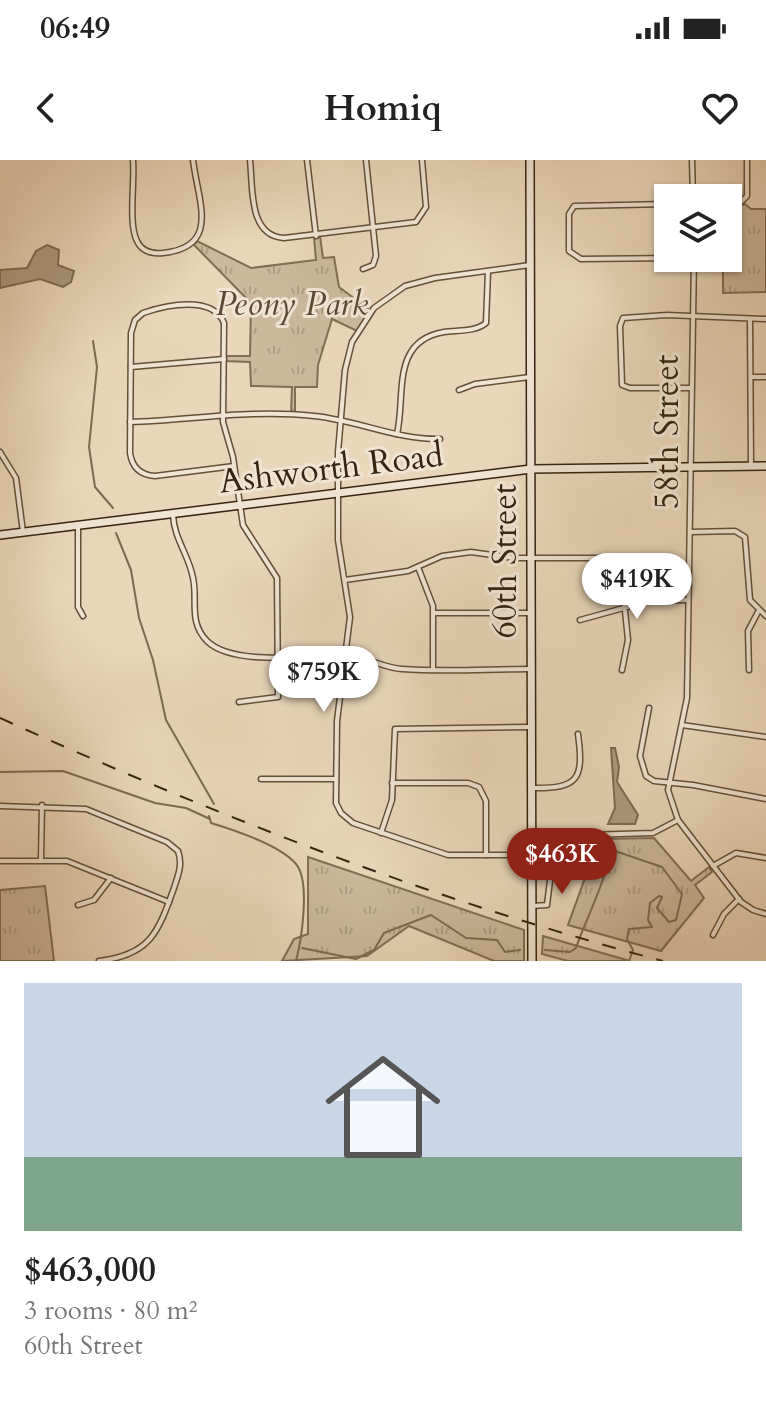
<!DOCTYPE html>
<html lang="en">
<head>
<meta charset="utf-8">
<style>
	:root { --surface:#fff; --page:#f6f6f6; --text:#222; --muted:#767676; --accent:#8f2418 }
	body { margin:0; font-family:Cardo,serif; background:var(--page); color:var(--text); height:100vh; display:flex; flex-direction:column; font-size:30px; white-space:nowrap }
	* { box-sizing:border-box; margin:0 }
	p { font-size:26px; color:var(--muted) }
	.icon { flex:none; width:44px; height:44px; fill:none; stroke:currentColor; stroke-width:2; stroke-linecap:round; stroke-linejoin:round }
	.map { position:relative; height:801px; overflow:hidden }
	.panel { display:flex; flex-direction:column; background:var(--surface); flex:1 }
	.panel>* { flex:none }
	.buttons { position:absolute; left:654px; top:24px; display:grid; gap:16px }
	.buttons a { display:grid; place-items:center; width:88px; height:88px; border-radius:0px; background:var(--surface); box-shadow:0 2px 6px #0004; font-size:40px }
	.price { position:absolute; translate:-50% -68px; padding:0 18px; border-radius:28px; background:#fff; color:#222; font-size:26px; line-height:52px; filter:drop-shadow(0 2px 4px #0008) }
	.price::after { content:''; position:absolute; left:50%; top:48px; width:24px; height:18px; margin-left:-12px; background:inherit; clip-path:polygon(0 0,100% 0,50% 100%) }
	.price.selected { background:var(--accent); color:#fff }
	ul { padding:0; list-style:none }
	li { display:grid; align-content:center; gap:16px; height:424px; padding:0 24px }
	li span { display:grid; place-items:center; height:248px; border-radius:0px; color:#555 }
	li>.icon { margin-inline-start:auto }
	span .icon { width:144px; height:144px; fill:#fffc; stroke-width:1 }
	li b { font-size:34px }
	.status { display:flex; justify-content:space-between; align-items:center; height:56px; padding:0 40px; background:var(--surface); direction:ltr }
	.status svg { height:22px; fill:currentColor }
	header { display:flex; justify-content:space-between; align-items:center; height:104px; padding:0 24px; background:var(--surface); font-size:36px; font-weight:700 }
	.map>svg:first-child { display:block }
	.park { fill:url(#park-tufts); stroke:#826e56; stroke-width:2 }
	.water { fill:#ad9980; stroke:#7e6a53; stroke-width:2 }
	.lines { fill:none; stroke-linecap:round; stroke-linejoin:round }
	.stream { stroke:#7e6a53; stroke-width:2 }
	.minor-casing { stroke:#64503a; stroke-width:7 }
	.secondary-casing { stroke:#37230f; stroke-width:10 }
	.minor { stroke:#f1e4d2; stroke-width:4 }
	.secondary { stroke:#f1e4d2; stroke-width:7 }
	.rail { stroke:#37230f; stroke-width:2; stroke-dasharray:14 14; stroke-linecap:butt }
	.labels { text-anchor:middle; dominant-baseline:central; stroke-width:6; stroke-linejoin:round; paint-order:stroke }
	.park-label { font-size:34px; font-style:italic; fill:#5c4832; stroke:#f1e4d2 }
	.street-label { font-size:34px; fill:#37230f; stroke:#f1e4d2 }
</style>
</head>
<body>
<div class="status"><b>06:49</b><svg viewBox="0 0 49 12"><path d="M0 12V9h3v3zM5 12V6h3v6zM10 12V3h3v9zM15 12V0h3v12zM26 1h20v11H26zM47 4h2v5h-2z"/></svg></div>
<header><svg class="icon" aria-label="back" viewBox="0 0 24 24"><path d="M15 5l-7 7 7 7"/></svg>Homiq<svg class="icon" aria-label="heart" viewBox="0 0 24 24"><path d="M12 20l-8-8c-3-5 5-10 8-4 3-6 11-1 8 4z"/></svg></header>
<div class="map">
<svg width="766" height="801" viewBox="0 0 766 801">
	<defs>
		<pattern id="park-tufts" width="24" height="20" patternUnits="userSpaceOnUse" patternTransform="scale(2)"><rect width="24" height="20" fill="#ccb89d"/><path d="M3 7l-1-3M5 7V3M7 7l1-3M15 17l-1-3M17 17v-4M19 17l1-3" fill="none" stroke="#b09e86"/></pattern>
	</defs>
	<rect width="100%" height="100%" fill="#ead6ba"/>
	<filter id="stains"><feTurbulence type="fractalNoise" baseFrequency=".0025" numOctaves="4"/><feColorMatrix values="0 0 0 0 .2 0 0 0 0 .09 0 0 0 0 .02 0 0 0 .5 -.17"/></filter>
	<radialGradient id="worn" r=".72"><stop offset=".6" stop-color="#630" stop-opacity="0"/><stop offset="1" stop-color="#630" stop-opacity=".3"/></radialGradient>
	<!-- park -->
	<g class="park">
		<polygon points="745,44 751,49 766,49 766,132 723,133 723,99 694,98 728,98 728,48"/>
		<polygon points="320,76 323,98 334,97 339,127 371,151 357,171 332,159 318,205 317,227 295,227 295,255 291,255 292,227 251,226 250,202 223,201 224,196 250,196 251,143 194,85 197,81 251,108 316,100 314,77"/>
		<polygon points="654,678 691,721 709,707 712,712 695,725 704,738 661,791 568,765 585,718 606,679"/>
		<polygon points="308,697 524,770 524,801 494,801 409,766 367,796 282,801 294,779 308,774"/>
		<polygon points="45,726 54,801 0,801 0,730"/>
		<polygon points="543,776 630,801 568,801 542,794"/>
	</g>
	<!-- water -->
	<g class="water">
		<polygon points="47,85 59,90 58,105 74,111 71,122 63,127 40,119 0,128 0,110 27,108 36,91"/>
		<polygon points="611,588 615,588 619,607 617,622 638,655 635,664 608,664 615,648"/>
	</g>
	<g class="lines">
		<!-- stream -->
		<g class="stream">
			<polyline points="93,181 97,207 89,287 95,327 113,348"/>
			<polyline points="116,373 131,410 139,458 153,500 166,560 214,644"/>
			<polyline points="0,612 63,611 155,643 186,648 210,659"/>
			<path d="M 209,656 L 211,663 C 234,670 281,686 296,704 C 311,722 301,782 296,801"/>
			<polyline points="302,788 356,799 374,790 384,773 431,755 466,778 497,780 505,792 520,790"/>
			<path d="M 545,790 L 570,792 L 576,788 C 583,766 610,712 608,694 L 615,691 L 662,707 L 682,734 L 676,760 L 669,762 L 657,748 L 662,737 L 659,736 L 650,743 L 648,760 L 652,767 L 629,769 L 627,779 L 633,790 L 629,801"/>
		</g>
		<!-- minor casing -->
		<g class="minor-casing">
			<g id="minor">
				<path d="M 133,0 C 135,21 128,64 137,81 C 142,92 153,94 163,93 C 221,87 198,42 193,0"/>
				<path d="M 250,0 C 253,27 248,76 284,78 L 416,62 L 426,47 L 422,0"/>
				<polyline points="307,0 316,76"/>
				<polyline points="692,0 693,38"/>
				<polyline points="728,43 740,43 747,36 747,0"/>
				<polyline points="668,44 574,46 569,54 569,91 581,99 677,98"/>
				<polyline points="694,98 687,538 668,630 678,660 741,742 753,750 766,754"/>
				<polyline points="530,105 435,118 405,126 374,148 352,182 345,210 338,292 338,380 350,457 337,561 336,643 341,653 353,663 448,695 553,695 587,675 653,673 678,660"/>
				<polyline points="363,109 373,105 376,96 366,0"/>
				<polyline points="750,159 751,305"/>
				<polyline points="131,207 224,199"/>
				<polyline points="752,217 766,217"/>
				<polyline points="691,228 630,228 622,225 620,166 623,158 667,155 766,159"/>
				<polyline points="459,230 475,224 530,217"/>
				<path d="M 130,262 C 192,260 252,249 314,256 C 357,260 397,280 440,279"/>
				<path d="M 397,274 C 406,236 390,181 444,172 C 458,170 475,172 486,163 L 488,111"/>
				<polyline points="0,292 16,318 23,372"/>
				<path d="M 234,306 L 155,316 C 140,315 132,307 130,293 L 131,173 L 135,160 L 143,153 C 166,145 213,135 224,163 L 223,262 L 233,297 L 243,365 L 277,418 L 278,537 L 239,542"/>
				<path d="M 173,355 C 174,379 189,395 193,418 C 198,440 188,462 207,481 C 233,507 313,495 349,496 C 368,497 383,508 402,509 C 444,512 487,509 530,509"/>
				<polyline points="78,365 78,447 83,456"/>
				<polyline points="691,372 735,371 745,377 750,440 766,456"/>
				<polyline points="418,407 433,446 433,509"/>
				<polyline points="345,420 408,411 442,396 471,392 513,398 607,398 617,402 621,411 628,480 622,510"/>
				<polyline points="434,453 531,453"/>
				<polyline points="580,460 649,441 686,440"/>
				<polyline points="749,510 748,471 758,452"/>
				<polyline points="649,548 640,596 646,616 654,621 693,625 766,639"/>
				<polyline points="682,565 766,577"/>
				<polyline points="261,619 336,619"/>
				<polyline points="392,623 468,623 479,627 486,641 486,695"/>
				<path d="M 532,628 C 579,629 584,619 578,574"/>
				<path d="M 0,646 L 86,649 L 167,682 L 178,691 C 183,705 178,715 174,728 C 158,773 150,795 99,801"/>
				<polyline points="381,673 392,640 395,569 530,567"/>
				<polyline points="41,699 42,645"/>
				<polyline points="0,701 67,701 169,742"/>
				<polyline points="713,706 736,693 766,698"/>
				<polyline points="78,745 94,740 111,718"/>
				<polyline points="532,746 547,745 553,696"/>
				<polyline points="713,775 724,754 739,739"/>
			</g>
		</g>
		<!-- secondary casing -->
		<g class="secondary-casing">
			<g id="secondary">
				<polyline points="530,0 532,801"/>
				<polyline points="0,375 531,309 766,306"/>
			</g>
		</g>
		<!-- minor -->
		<use href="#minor" class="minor"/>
		<!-- secondary -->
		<use href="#secondary" class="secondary"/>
		<!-- rail -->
		<path class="rail" d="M 0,558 C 215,655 434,741 663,801"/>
	</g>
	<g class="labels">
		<!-- park labels -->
		<g class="park-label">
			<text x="292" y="144">Peony Park</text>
		</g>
		<!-- street labels -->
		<g class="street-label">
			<text transform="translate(667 272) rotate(-90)">58th Street</text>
			<text transform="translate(331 308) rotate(-7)">Ashworth Road</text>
			<text transform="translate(505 401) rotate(-90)">60th Street</text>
		</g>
	</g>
	<rect width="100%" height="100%" filter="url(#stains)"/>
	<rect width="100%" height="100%" fill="url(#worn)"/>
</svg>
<div class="buttons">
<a><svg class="icon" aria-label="layers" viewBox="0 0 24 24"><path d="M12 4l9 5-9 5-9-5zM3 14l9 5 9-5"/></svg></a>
</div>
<b class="price" style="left:637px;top:461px">$419K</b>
<b class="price" style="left:324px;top:554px">$759K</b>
<b class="price selected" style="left:562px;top:736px">$463K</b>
</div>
<section class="panel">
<ul>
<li><span style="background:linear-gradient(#c9d6e8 70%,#7fa58c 0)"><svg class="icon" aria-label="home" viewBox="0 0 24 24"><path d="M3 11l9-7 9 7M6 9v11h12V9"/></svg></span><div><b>$463,000</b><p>3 rooms · 80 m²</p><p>60th Street</p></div></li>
</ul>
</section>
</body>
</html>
